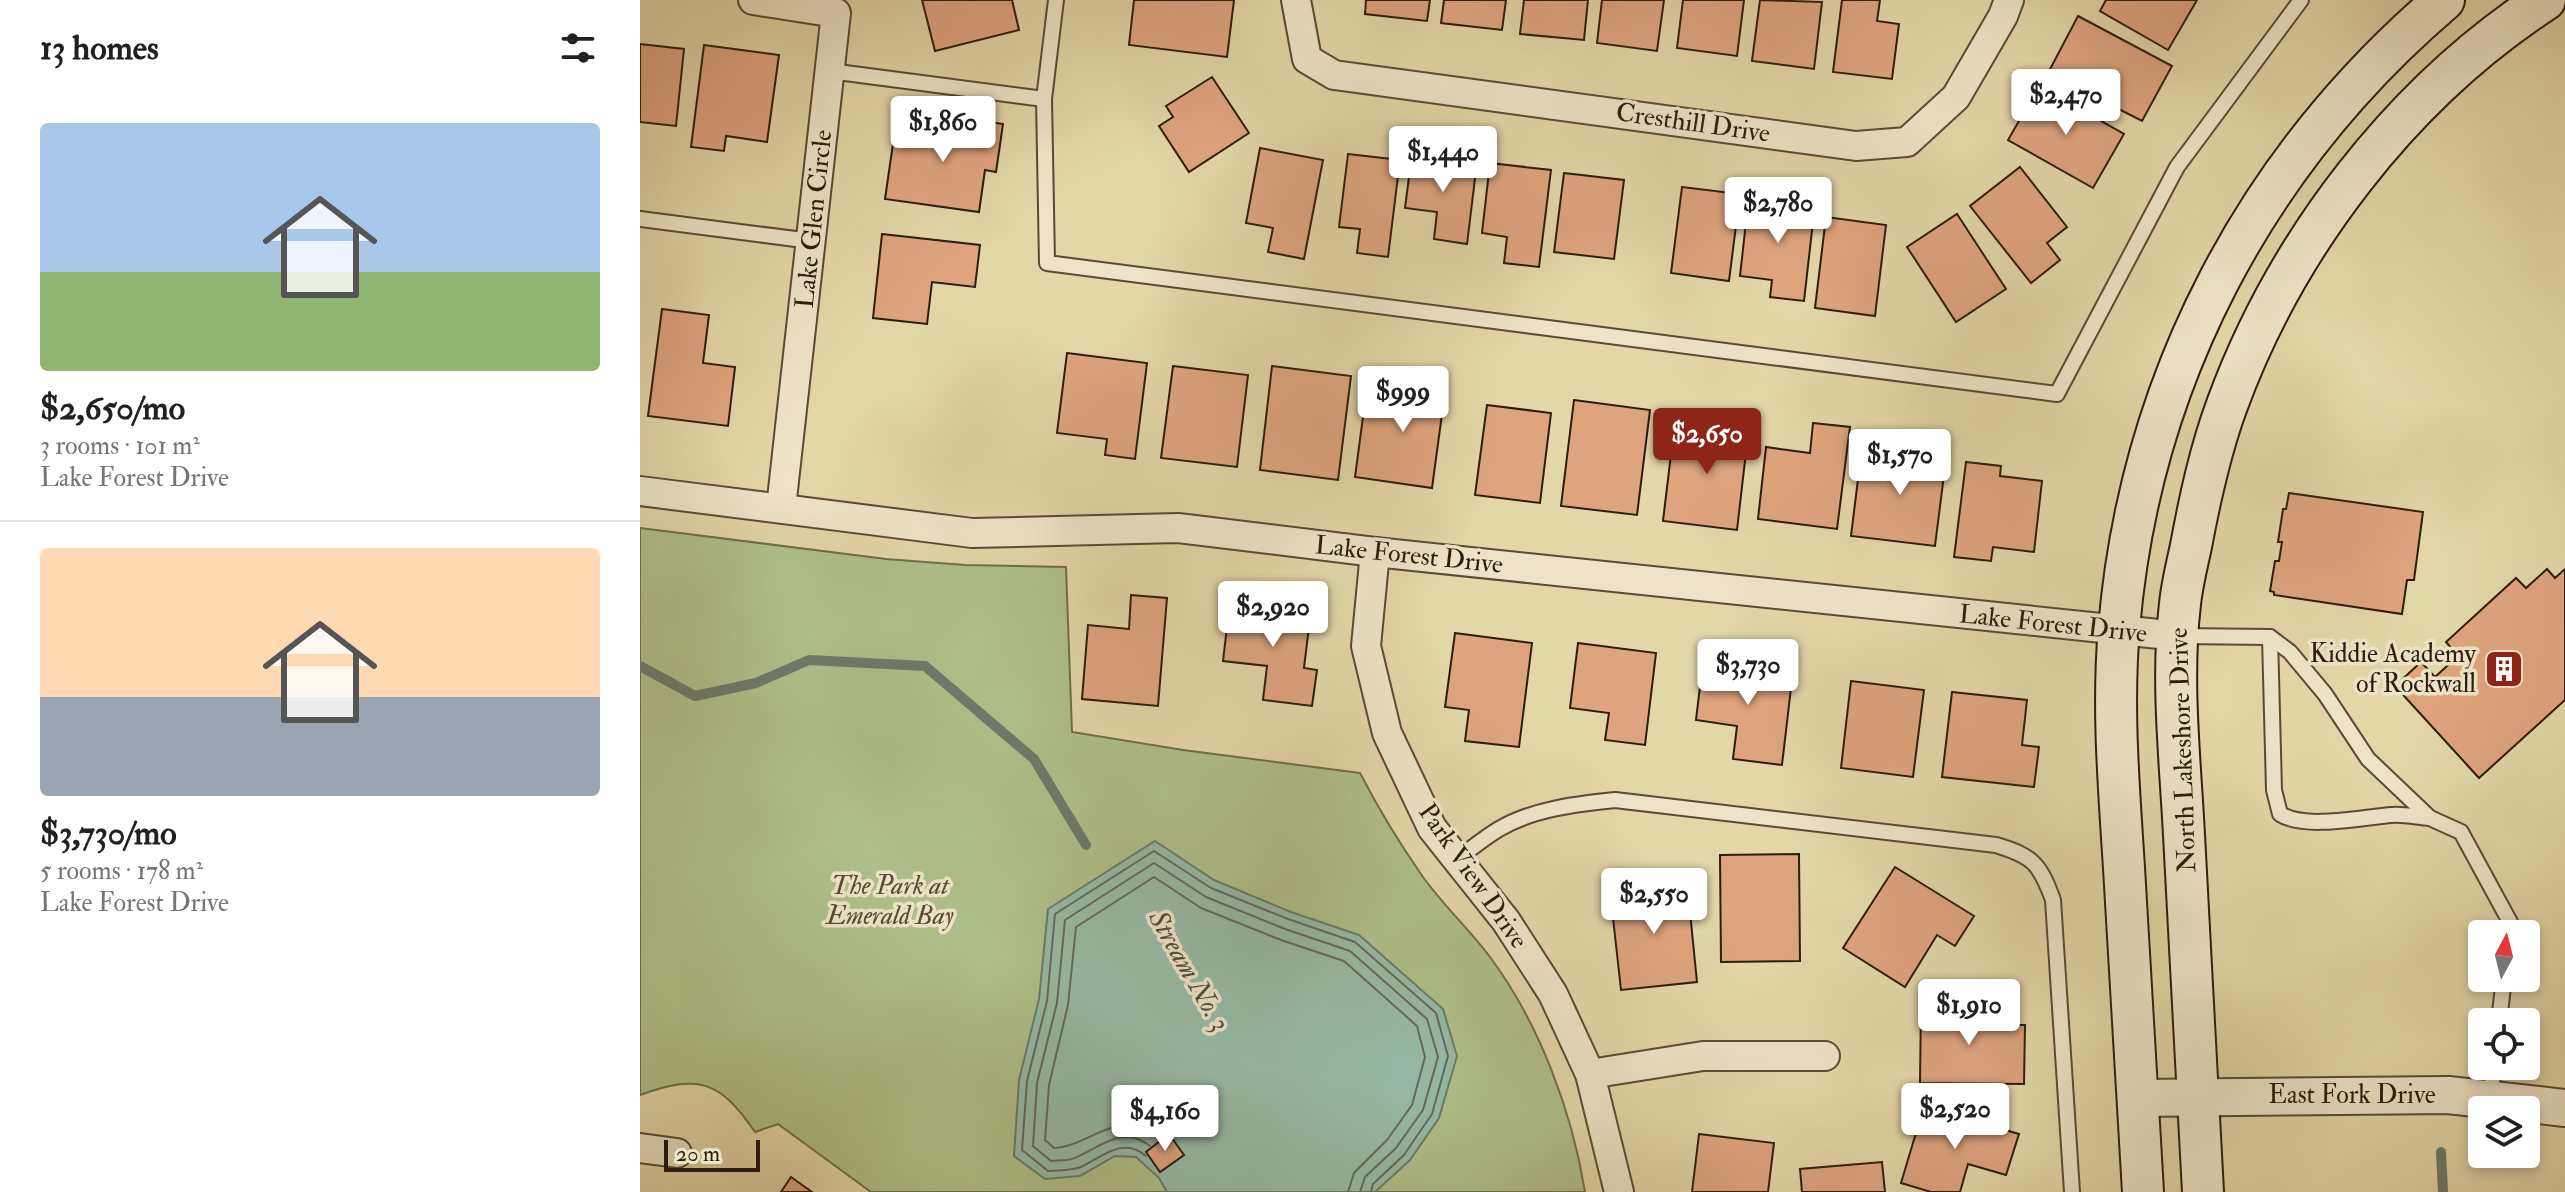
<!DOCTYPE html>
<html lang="en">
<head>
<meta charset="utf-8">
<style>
	:root { --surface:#fff; --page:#f2f2f2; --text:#202124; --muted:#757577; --line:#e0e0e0; --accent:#8f2418 }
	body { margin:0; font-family:"IM FELL Double Pica",serif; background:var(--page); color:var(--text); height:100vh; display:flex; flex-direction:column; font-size:30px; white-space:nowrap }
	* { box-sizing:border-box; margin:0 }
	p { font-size:26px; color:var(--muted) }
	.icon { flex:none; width:44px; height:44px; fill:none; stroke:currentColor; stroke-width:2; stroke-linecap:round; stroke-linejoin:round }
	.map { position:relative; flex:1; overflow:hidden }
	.details { display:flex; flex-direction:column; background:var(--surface); width:640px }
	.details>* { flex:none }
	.needle { width:52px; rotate:7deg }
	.tools { position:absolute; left:1828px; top:920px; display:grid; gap:16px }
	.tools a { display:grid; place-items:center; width:72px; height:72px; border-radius:8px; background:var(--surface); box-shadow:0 4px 12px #0003; font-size:40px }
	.scale { position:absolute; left:24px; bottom:20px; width:96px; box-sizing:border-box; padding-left:8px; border:4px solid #2d1c0f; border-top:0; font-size:22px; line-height:28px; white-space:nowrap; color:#2d1c0f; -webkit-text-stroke:6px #ede4c7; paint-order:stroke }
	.price { position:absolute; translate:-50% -68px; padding:0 18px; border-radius:8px; background:#fff; color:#222; font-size:26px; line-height:52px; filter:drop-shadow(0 2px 4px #0008) }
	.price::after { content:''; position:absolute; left:50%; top:48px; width:24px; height:18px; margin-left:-12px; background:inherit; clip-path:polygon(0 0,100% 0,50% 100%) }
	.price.on { background:var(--accent); color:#fff }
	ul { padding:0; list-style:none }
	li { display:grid; align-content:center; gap:16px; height:424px; padding:0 40px }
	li+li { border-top:2px solid var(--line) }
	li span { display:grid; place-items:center; height:248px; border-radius:8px; color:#555 }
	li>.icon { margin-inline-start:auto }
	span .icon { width:144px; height:144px; fill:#fffc; stroke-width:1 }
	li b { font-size:34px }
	h2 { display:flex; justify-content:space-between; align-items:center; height:96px; padding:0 40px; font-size:34px }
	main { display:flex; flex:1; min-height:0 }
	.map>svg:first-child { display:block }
	.green { fill:#afbf8b; stroke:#6e6e4d; stroke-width:2 }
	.water { fill:#96b9a5; stroke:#6c7a69; stroke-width:2 }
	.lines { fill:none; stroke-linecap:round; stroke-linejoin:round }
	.shore { stroke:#626a5a; stroke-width:2 }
	.stream { stroke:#6c7a69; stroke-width:10 }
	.building { fill:#dea47e; stroke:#2d1c0f; stroke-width:2 }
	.service-casing { stroke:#5a4a36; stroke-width:18 }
	.minor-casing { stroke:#5a4a36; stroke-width:32 }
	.tertiary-casing { stroke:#5a4a36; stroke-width:40 }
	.secondary-casing { stroke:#2d1c0f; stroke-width:44 }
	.service { stroke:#ede4c7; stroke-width:14 }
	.minor { stroke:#ede4c7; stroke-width:28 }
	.tertiary { stroke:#ede4c7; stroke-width:36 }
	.secondary { stroke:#ede4c7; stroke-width:40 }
	.labels { text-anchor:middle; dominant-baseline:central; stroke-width:7; stroke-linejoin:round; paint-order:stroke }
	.street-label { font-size:26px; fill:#2d1c0f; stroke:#ede4c7 }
	.poi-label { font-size:26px; fill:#2d1c0f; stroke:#ede4c7; text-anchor:end }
	.park-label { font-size:26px; font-style:italic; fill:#544d34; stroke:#ede4c7 }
	.water-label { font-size:28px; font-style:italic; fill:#4c4b3c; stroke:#ede4c7 }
</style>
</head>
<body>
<main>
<section class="details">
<h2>13 homes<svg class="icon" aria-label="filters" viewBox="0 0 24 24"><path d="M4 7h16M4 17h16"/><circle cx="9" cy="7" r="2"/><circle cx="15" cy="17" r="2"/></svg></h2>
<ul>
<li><span style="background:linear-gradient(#a9c7e8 60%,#8fb573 0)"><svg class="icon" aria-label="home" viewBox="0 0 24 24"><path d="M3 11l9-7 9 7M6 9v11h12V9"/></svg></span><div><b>$2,650/mo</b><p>3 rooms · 101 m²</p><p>Lake Forest Drive</p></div></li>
<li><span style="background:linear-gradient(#ffd9b3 60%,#9aa5b1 0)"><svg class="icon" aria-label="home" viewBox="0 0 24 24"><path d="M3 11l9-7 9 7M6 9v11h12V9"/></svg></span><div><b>$3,730/mo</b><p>5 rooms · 178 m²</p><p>Lake Forest Drive</p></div></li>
</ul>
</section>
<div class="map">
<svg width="1925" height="1192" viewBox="0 0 1925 1192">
	<rect width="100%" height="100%" fill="#e3d6a9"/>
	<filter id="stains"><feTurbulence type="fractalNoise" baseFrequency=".0025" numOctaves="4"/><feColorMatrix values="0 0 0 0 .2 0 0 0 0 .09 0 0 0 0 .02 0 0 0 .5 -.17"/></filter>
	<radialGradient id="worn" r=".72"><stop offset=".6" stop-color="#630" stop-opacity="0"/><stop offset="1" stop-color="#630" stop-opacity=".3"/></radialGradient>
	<!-- green -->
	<path class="green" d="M 0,528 L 246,559 L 325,565 L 426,567 L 432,732 L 543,750 L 720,773 C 739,810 760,844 783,877 C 803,905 829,929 850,957 C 899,1023 932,1111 945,1192 L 231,1192 L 138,1124 L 115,1132 C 79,1080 59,1074 0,1095 Z"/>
	<!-- water -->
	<polygon class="water" points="515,841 574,880 651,912 719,935 803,1009 817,1056 799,1118 770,1160 735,1192 527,1192 519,1178 496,1157 475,1156 440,1176 405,1179 374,1156 379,1080 399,999 408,909"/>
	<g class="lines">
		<!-- shore -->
		<g class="shore">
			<path d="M 520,1139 C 479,1104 452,1146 414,1148 L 405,1140 L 409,1085 L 428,1005 L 436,927 L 514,877 L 561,908 L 641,940 L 704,961 L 777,1026 L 785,1057 L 772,1105 L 747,1140 L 714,1173 L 708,1192"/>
			<path d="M 510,1146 C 483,1125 462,1146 437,1157 C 430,1161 420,1160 411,1161 L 393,1146 L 397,1083 L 417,1003 L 425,920 L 514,863 L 566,897 L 645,929 L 710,951 L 787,1019 L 798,1057 L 783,1110 L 756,1148 L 725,1177 L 720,1192"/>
			<path d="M 506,1156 C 483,1136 462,1157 441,1167 C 431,1171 419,1170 408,1171 L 382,1150 L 387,1081 L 407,1001 L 415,914 L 514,851 L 571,888 L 648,919 L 715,942 L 796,1013 L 808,1056 L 792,1114 L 764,1155 L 733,1184 L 731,1192"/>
		</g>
		<!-- stream -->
		<g class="stream">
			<polyline points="0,666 55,696 116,683 169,660 285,666 394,759 446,845"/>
			<polyline points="1801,1152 1803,1192"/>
		</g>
	</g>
	<!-- building -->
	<g class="building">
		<polygon points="282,0 372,0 379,30 295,51"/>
		<polygon points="494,0 594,0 587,57 489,45"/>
		<polygon points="726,0 790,0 787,21 725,14"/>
		<polygon points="804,0 866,0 862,30 801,23"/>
		<polygon points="884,0 948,0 944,40 880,34"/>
		<polygon points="962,0 1024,0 1017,51 957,43"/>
		<polygon points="1043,0 1104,0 1097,56 1037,48"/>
		<polygon points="1120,0 1182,2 1174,69 1112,61"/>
		<polygon points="1202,0 1240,0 1237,21 1259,24 1252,79 1193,72"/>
		<polygon points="1466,0 1557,0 1528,50 1460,11"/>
		<polygon points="1438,16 1532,66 1502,121 1408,73"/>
		<polygon points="0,44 44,49 36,126 0,122"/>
		<polygon points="64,45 139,55 127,142 86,136 84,151 51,147"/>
		<polygon points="572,77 609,133 549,172 519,126 533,117 526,106"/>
		<polygon points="1399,86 1484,134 1453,188 1368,140"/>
		<polygon points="326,118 363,124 356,172 345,170 339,212 245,199 256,123 323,132"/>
		<polygon points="620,148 683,160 664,259 628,252 633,228 606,223"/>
		<polygon points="708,154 760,160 748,257 717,253 720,229 699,227"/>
		<polygon points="772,154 837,162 827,244 794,239 797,212 765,208"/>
		<polygon points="850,163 911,170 899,267 864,263 867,237 842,233"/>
		<polygon points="1380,167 1427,227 1407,243 1420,260 1391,283 1330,206"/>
		<polygon points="924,173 984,180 974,259 914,252"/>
		<polygon points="1042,187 1100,194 1089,281 1031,273"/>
		<polygon points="1109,195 1175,204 1164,301 1130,297 1132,280 1100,276"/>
		<polygon points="1317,214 1366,289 1316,322 1267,247"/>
		<polygon points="1186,217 1246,225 1235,316 1175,308"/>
		<polygon points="242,234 340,245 335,287 292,282 287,324 233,318"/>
		<polygon points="22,309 69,315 63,363 95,367 88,426 8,416"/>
		<polygon points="427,353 507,363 495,459 465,455 467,439 417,433"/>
		<polygon points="533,366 608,375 597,467 521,458"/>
		<polygon points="632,366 711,376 698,480 620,470"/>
		<polygon points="770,372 807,377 792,488 715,477 726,394 766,399"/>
		<polygon points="934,400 1010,410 997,515 921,506"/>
		<polygon points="847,405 911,413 900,503 835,495"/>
		<polygon points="1072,421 1109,426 1097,530 1023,521 1034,429 1071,433"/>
		<polygon points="1173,423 1210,427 1197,529 1118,519 1126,447 1170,453"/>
		<polygon points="1267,446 1307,451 1295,546 1211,536 1221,455 1265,461"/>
		<polygon points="1326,462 1361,466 1360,476 1402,481 1394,552 1353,547 1351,561 1314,557"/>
		<polygon points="1649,493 1783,512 1774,580 1767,580 1762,614 1634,595 1634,592 1630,591 1635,561 1639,561 1642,542 1638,542 1643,509 1646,509"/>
		<polygon points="1907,569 1915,578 1925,569 1925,700 1839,778 1755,686 1781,662 1795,677 1818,656 1806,642 1876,578 1886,588"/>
		<polygon points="491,595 527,598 518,706 442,699 448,625 489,629"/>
		<polygon points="590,601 671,610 664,668 677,670 672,706 623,700 627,666 583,661"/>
		<polygon points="815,633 892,643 879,747 825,741 829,710 805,707"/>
		<polygon points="938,643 1016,653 1005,745 965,740 969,713 930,708"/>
		<polygon points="1063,661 1153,671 1142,765 1093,759 1097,726 1056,720"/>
		<polygon points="1211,681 1284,690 1273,777 1201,768"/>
		<polygon points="1312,692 1387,700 1382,745 1399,747 1394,787 1302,777"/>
		<polygon points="1159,854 1160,961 1081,962 1080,855"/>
		<polygon points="1255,867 1334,916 1315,946 1297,935 1265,987 1203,948"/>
		<polygon points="1047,882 1057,982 981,990 970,891"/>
		<polygon points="1281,1004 1352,1006 1352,1025 1385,1025 1384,1084 1280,1083"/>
		<polygon points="1284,1106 1379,1134 1366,1175 1328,1164 1320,1192 1291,1192 1261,1183"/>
		<polygon points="529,1134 544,1155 520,1172 506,1152"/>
		<polygon points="1059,1134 1134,1143 1128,1192 1052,1192"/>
		<polygon points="1242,1162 1245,1192 1162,1192 1160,1169"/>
		<polygon points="151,1177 172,1192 141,1192"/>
	</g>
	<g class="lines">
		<!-- service casing -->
		<g class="service-casing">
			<g id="service">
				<polyline points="190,71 404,99 416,0"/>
				<polyline points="404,99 407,263 1417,394 1537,167 1661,0"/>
				<polyline points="0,219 171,241"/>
				<polyline points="1538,636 1630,637 1650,652 1685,694 1728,759 1790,818 1821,832 1870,922 1869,934"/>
				<path d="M 1630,637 L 1634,790 L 1640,814 C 1666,830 1722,817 1752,815 C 1764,814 1777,817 1790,818"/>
				<path d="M 817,859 C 831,849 844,838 859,829 C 893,809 936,804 975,800 L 1356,845 C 1393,856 1400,864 1413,900 L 1432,1192"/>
				<polyline points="1859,1022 1864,978"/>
				<polyline points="1850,1099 1854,1066"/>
			</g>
		</g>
		<!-- minor casing -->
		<g class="minor-casing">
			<g id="minor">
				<polyline points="113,0 196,13 141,508"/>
				<polyline points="656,0 667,59 694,75 1216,146 1267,142 1316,97 1363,16 1369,0"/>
				<polyline points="0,491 332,533 538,528 735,552 1538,636"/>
				<polyline points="735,552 726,646 747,733 792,828 866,921 913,994 950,1074 979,1192"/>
				<polyline points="950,1074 1063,1056 1185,1056"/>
				<polyline points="0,1148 37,1153"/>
			</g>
		</g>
		<!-- tertiary casing -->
		<g class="tertiary-casing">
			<polyline id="tertiary" points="1498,1098 1808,1095 1925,1108"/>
		</g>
		<!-- secondary casing -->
		<g class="secondary-casing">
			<g id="secondary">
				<path d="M 1503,1192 C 1497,1084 1491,976 1484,868 C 1479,789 1472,708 1479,628 C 1500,380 1615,161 1804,0"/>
				<path d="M 1563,1192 C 1557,1073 1550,954 1544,835 C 1540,759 1531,680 1540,604 C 1542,584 1547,565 1551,546 C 1560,498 1570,451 1587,405 C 1646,244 1761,94 1905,0"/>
			</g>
		</g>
		<!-- service -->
		<use href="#service" class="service"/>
		<!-- minor -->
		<use href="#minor" class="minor"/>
		<!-- tertiary -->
		<use href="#tertiary" class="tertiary"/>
		<!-- secondary -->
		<use href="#secondary" class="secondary"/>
	</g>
	<!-- icons -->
	<defs>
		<g id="building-square" transform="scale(2)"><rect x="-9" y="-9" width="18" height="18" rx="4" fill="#8f2418" stroke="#ede4c7"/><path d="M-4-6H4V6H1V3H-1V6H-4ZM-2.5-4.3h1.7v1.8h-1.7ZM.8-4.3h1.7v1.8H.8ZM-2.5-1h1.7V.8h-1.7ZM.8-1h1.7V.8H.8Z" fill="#fff"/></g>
	</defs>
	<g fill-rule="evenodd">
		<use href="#building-square" x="1864" y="669"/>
	</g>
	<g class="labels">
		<!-- street labels -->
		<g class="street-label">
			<text transform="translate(1053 123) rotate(8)">Cresthill Drive</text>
			<text transform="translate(174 219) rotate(-84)">Lake Glen Circle</text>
			<text transform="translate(769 555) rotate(6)">Lake Forest Drive</text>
			<text transform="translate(1413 624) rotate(6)">Lake Forest Drive</text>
			<text transform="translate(1543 750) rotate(-92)">North Lakeshore Drive</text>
			<text transform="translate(833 876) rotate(55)">Park View Drive</text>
			<text x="1712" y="1095">East Fork Drive</text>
		</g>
		<!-- poi labels -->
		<g class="poi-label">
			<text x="1836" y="654">Kiddie Academy<tspan x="1836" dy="30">of Rockwall</tspan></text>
		</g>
		<!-- park labels -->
		<g class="park-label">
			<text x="250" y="886">The Park at<tspan x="250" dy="30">Emerald Bay</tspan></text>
		</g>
		<!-- water labels -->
		<g class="water-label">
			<text transform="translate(549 971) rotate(60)">Stream No. 3</text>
		</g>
	</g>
	<rect width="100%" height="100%" filter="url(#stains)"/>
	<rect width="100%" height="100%" fill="url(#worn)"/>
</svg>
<div class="tools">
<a><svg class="needle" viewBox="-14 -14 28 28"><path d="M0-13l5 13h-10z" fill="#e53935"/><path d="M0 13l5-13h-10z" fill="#757577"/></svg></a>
<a><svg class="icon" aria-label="locate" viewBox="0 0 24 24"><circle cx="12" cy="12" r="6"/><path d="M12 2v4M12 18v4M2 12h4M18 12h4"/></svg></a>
<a><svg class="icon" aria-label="layers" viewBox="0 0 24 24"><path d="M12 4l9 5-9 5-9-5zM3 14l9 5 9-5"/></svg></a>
</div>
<div class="scale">20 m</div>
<b class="price" style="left:1426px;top:137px">$2,470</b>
<b class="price" style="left:303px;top:164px">$1,860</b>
<b class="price" style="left:803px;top:194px">$1,440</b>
<b class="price" style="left:1138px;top:245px">$2,780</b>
<b class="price" style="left:763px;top:434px">$999</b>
<b class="price on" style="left:1067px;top:476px">$2,650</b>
<b class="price" style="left:1260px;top:497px">$1,570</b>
<b class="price" style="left:633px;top:649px">$2,920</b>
<b class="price" style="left:1108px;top:707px">$3,730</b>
<b class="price" style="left:1014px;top:936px">$2,550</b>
<b class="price" style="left:1329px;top:1047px">$1,910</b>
<b class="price" style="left:1315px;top:1151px">$2,520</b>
<b class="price" style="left:525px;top:1153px">$4,160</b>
</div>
</main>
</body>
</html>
